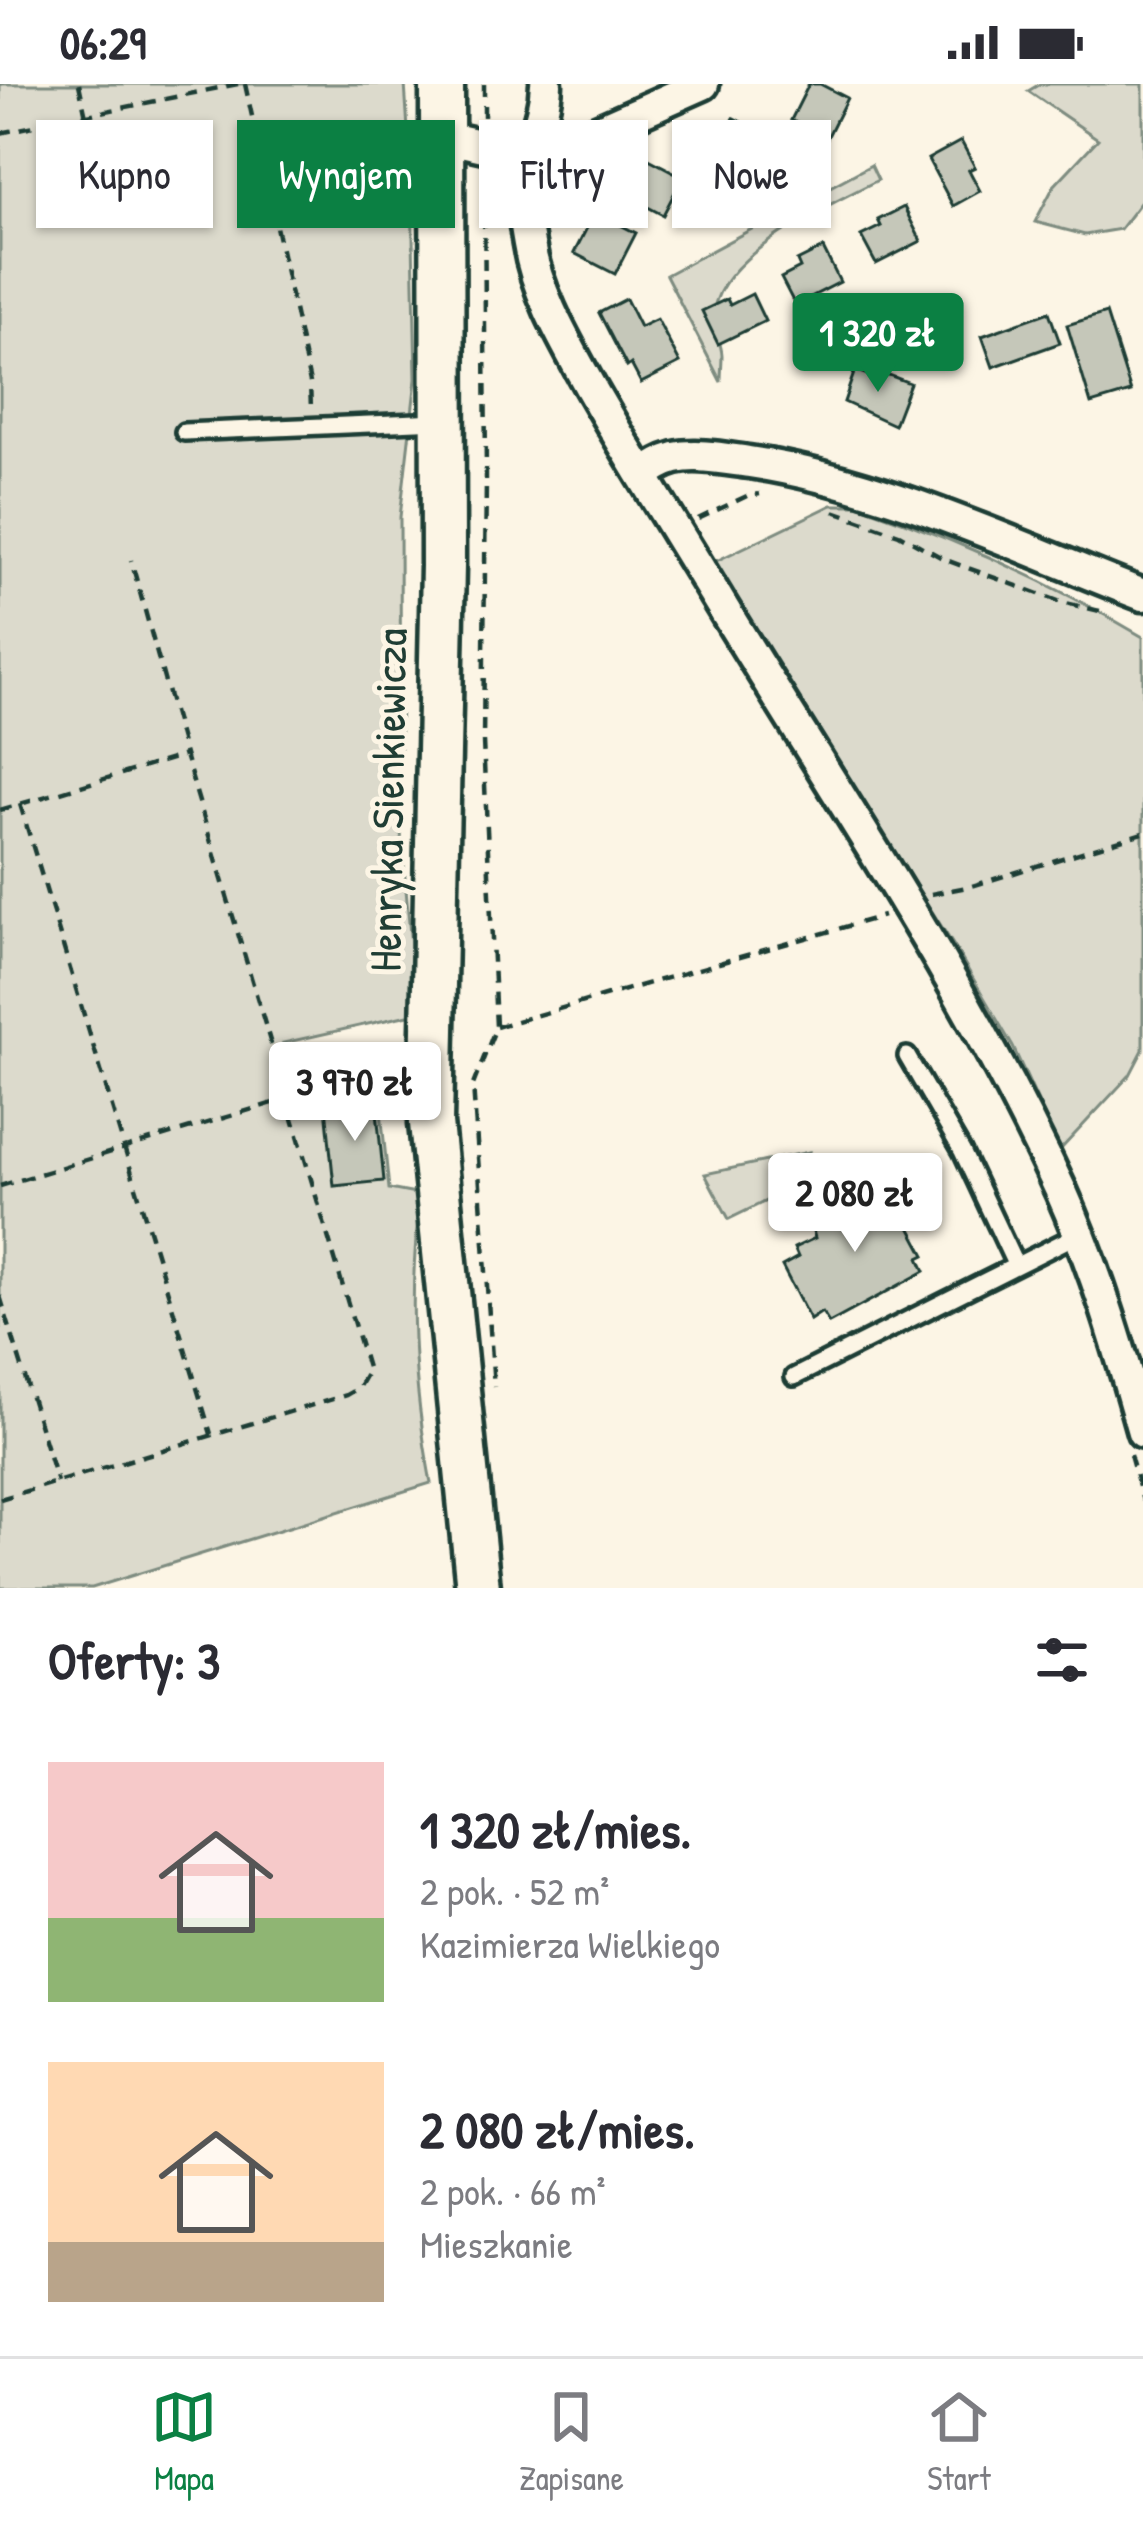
<!DOCTYPE html>
<html lang="pl">
<head>
<meta charset="utf-8">
<style>
	:root { --surface:#fff; --page:#f2f2f3; --text:#2b2b33; --muted:#7c7c81; --line:#e1e1e2; --accent:#0b8043 }
	body { margin:0; font-family:"Patrick Hand",sans-serif; background:var(--page); color:var(--text); height:100vh; display:flex; flex-direction:column; font-size:45px; white-space:nowrap }
	* { box-sizing:border-box; margin:0 }
	p { font-size:39px; color:var(--muted) }
	.icon { flex:none; width:66px; height:66px; fill:none; stroke:currentColor; stroke-width:2; stroke-linecap:round; stroke-linejoin:round }
	.map { position:relative; height:1504px; overflow:hidden }
	.details { display:flex; flex-direction:column; background:var(--surface); flex:1 }
	.details>* { flex:none }
	.guide { position:absolute; left:36px; top:36px; width:1071px; height:108px; display:flex; gap:24px }
	.price { position:absolute; translate:-50% -102px; padding:0 27px; border-radius:12px; background:#fff; color:#222; font-size:39px; line-height:78px; filter:drop-shadow(0 3px 6px #0008) }
	.price::after { content:''; position:absolute; left:50%; top:72px; width:36px; height:27px; margin-left:-18px; background:inherit; clip-path:polygon(0 0,100% 0,50% 100%) }
	.price.selected { background:var(--accent); color:#fff }
	ul { padding:0; list-style:none }
	li { display:flex; align-items:center; gap:36px; height:300px; padding:0 48px }
	li span { display:grid; place-items:center; flex:none; width:336px; height:240px; border-radius:0px; color:#555 }
	li>.icon { margin-inline-start:auto }
	span .icon { width:144px; height:144px; fill:#fffc; stroke-width:1 }
	li b { font-size:51px }
	h2 { display:flex; justify-content:space-between; align-items:center; height:144px; padding:0 48px; font-size:51px }
	.tag { padding:0 42px; border-radius:0px; background:var(--surface); box-shadow:0 3px 9px #0004; font-size:42px; line-height:108px }
	.tag.selected { background:var(--accent); color:#fff }
	.status { display:flex; justify-content:space-between; align-items:center; height:84px; padding:0 60px; background:var(--surface); direction:ltr }
	.status svg { height:33px; fill:currentColor }
	.tabs { display:flex; justify-content:space-around; align-items:center; height:168px; border-top:3px solid var(--line); background:var(--surface); font-size:33px; color:var(--muted) }
	.tabs a { display:grid; justify-items:center; gap:6px }
	.tabs .selected { color:var(--accent) }
	.map>svg:first-child { display:block }
	.green { fill:#dcdacc; stroke:#7e8c80; stroke-width:3 }
	.building { fill:#c5c7b9; stroke:#1f3d34; stroke-width:3 }
	.lines { fill:none; stroke-linecap:round; stroke-linejoin:round }
	.lane-casing { stroke:#1f3d34; stroke-width:24 }
	.street-casing { stroke:#1f3d34; stroke-width:39 }
	.secondary-casing { stroke:#1f3d34; stroke-width:51 }
	.path { stroke:#1f3d34; stroke-width:4.5; stroke-dasharray:12 9; stroke-linecap:butt }
	.lane { stroke:#fcf5e5; stroke-width:15 }
	.street { stroke:#fcf5e5; stroke-width:30 }
	.secondary { stroke:#fcf5e5; stroke-width:42 }
	.labels { text-anchor:middle; dominant-baseline:central; stroke-width:10; stroke-linejoin:round; paint-order:stroke }
	.street-label { font-size:45px; fill:#1f3d34; stroke:#fcf5e5 }
</style>
</head>
<body>
<div class="status"><b>06:29</b><svg viewBox="0 0 49 12"><path d="M0 12V9h3v3zM5 12V6h3v6zM10 12V3h3v9zM15 12V0h3v12zM26 1h20v11H26zM47 4h2v5h-2z"/></svg></div>
<div class="map">
<svg width="1143" height="1504" viewBox="0 0 1143 1504">
	<rect width="100%" height="100%" fill="#fcf5e5"/>
	<filter id="ink" filterUnits="userSpaceOnUse"><feTurbulence type="fractalNoise" baseFrequency=".00833" numOctaves="2"/><feDisplacementMap in="SourceGraphic" scale="24" xChannelSelector="R" yChannelSelector="G"/><feConvolveMatrix kernelMatrix="1 2 1 2 8 2 1 2 1" color-interpolation-filters="sRGB"/></filter>
	<g filter="url(#ink)">
		<!-- green -->
		<g class="green">
			<path d="M 0,0 L 405,0 L 412,107 L 416,295 L 400,433 L 401,749 L 417,929 L 283,959 L 302,1022 L 378,998 L 389,1105 L 421,1111 C 407,1209 413,1302 431,1399 L 92,1504 L 0,1504 Z"/>
			<polygon points="1040,0 1143,0 1143,115 1120,145 1085,151 1035,138 1054,102 1098,55 1028,7"/>
			<path d="M 871,81 L 878,96 C 831,120 724,168 714,225 C 711,242 721,255 722,271 C 722,280 721,289 721,298 L 666,191 Z"/>
			<path d="M 832,421 L 858,421 C 958,456 1053,499 1143,553 L 1143,966 L 1130,991 L 1060,1066 L 1013,963 L 957,867 L 712,479 Z"/>
			<polygon points="809,1068 805,1098 729,1135 705,1090"/>
		</g>
		<!-- building -->
		<g class="building">
			<polygon points="809,0 820,0 847,14 827,54 791,36"/>
			<polygon points="734,34 779,57 751,110 707,86"/>
			<polygon points="961,57 975,83 969,86 980,107 953,122 928,75"/>
			<polygon points="647,74 683,93 663,131 627,112"/>
			<polygon points="904,123 921,157 876,180 861,152 881,142 878,136"/>
			<polygon points="595,128 636,149 615,190 574,169"/>
			<polygon points="823,164 840,198 795,221 781,194 800,184 797,177"/>
			<polygon points="752,210 765,237 718,260 702,227 727,215 730,221"/>
			<polygon points="626,215 640,243 657,235 680,279 641,299 631,280 627,283 599,229"/>
			<polygon points="1049,228 1060,259 993,283 982,252"/>
			<polygon points="1106,229 1131,308 1091,320 1067,241"/>
			<polygon points="855,286 878,295 881,288 910,299 894,341 844,318"/>
			<polygon points="376,1018 384,1097 334,1102 326,1023"/>
			<polygon points="885,1096 925,1171 919,1174 925,1187 829,1239 822,1228 810,1236 782,1182 798,1173 794,1164 815,1154 813,1147 828,1140 819,1124 839,1113 842,1122"/>
		</g>
		<g class="lines">
			<!-- lane casing -->
			<g class="lane-casing">
				<g id="lane">
					<polyline points="184,348 440,337"/>
					<polyline points="907,972 962,1067 1015,1180"/>
					<polyline points="331,995 429,979"/>
					<polyline points="794,1293 1079,1150"/>
				</g>
			</g>
			<!-- street casing -->
			<g class="street-casing">
				<g id="street">
					<path d="M 546,0 C 545,32 531,57 525,88 C 520,111 525,137 529,160 C 537,210 565,257 589,301 C 631,375 676,446 720,519 C 838,713 966,900 1061,1107 C 1096,1185 1120,1266 1143,1348"/>
					<polyline points="444,53 502,66 561,63 703,0"/>
					<path d="M 643,391 C 652,384 664,377 675,374 C 698,369 726,375 749,378 C 885,398 1016,462 1143,511"/>
				</g>
			</g>
			<!-- secondary casing -->
			<g class="secondary-casing">
				<polyline id="secondary" points="442,0 443,482 431,1039 478,1504"/>
			</g>
			<!-- path -->
			<g class="path">
				<polyline points="79,0 108,135"/>
				<polyline points="245,0 310,299 311,324"/>
				<polyline points="484,0 484,36"/>
				<polyline points="0,49 238,0"/>
				<polyline points="484,90 486,396 483,657 496,943 473,1001 494,1303"/>
				<polyline points="834,427 899,450 946,476 1061,518 1104,528"/>
				<polyline points="698,435 747,412 760,410"/>
				<polyline points="20,720 211,1350"/>
				<polyline points="0,726 185,671"/>
				<polyline points="931,810 972,802 1143,749"/>
				<polyline points="496,943 883,832"/>
				<polyline points="0,1102 286,1015 315,1002"/>
				<polyline points="0,1212 57,1398"/>
				<polyline points="1130,1371 1143,1417"/>
				<polyline points="0,1415 346,1311 358,1304 368,1287 185,671 131,476"/>
			</g>
			<!-- lane -->
			<use href="#lane" class="lane"/>
			<!-- street -->
			<use href="#street" class="street"/>
			<!-- secondary -->
			<use href="#secondary" class="secondary"/>
		</g>
	</g>
	<g class="labels">
		<!-- street labels -->
		<g class="street-label">
			<text transform="translate(387 716) rotate(-89)">Henryka Sienkiewicza</text>
		</g>
	</g>
</svg>
<b class="price selected" style="left:878px;top:311px">1 320 zł</b>
<b class="price" style="left:355px;top:1060px">3 970 zł</b>
<b class="price" style="left:855px;top:1171px">2 080 zł</b>
<div class="guide">
<a class="tag">Kupno</a>
<a class="tag selected">Wynajem</a>
<a class="tag">Filtry</a>
<a class="tag">Nowe</a>
</div>
</div>
<section class="details">
<h2>Oferty: 3<svg class="icon" aria-label="filters" viewBox="0 0 24 24"><path d="M4 7h16M4 17h16"/><circle cx="9" cy="7" r="2"/><circle cx="15" cy="17" r="2"/></svg></h2>
<ul>
<li><span style="background:linear-gradient(#f6c9c9 65%,#8fb573 0)"><svg class="icon" aria-label="home" viewBox="0 0 24 24"><path d="M3 11l9-7 9 7M6 9v11h12V9"/></svg></span><div><b>1 320 zł/mies.</b><p>2 pok. · 52 m²</p><p>Kazimierza Wielkiego</p></div></li>
<li><span style="background:linear-gradient(#ffd9b3 75%,#b9a48a 0)"><svg class="icon" aria-label="home" viewBox="0 0 24 24"><path d="M3 11l9-7 9 7M6 9v11h12V9"/></svg></span><div><b>2 080 zł/mies.</b><p>2 pok. · 66 m²</p><p>Mieszkanie</p></div></li>
</ul>
</section>
<nav class="tabs">
<a class="selected"><svg class="icon" aria-label="map" viewBox="0 0 24 24"><path d="M3 6l6-2 6 2 6-2v14l-6 2-6-2-6 2zM9 4v14M15 6v14"/></svg>Mapa</a>
<a><svg class="icon" aria-label="saved" viewBox="0 0 24 24"><path d="M7 4h10v16l-5-4-5 4z"/></svg>Zapisane</a>
<a><svg class="icon" aria-label="home" viewBox="0 0 24 24"><path d="M3 11l9-7 9 7M6 9v11h12V9"/></svg>Start</a>
</nav>
</body>
</html>
